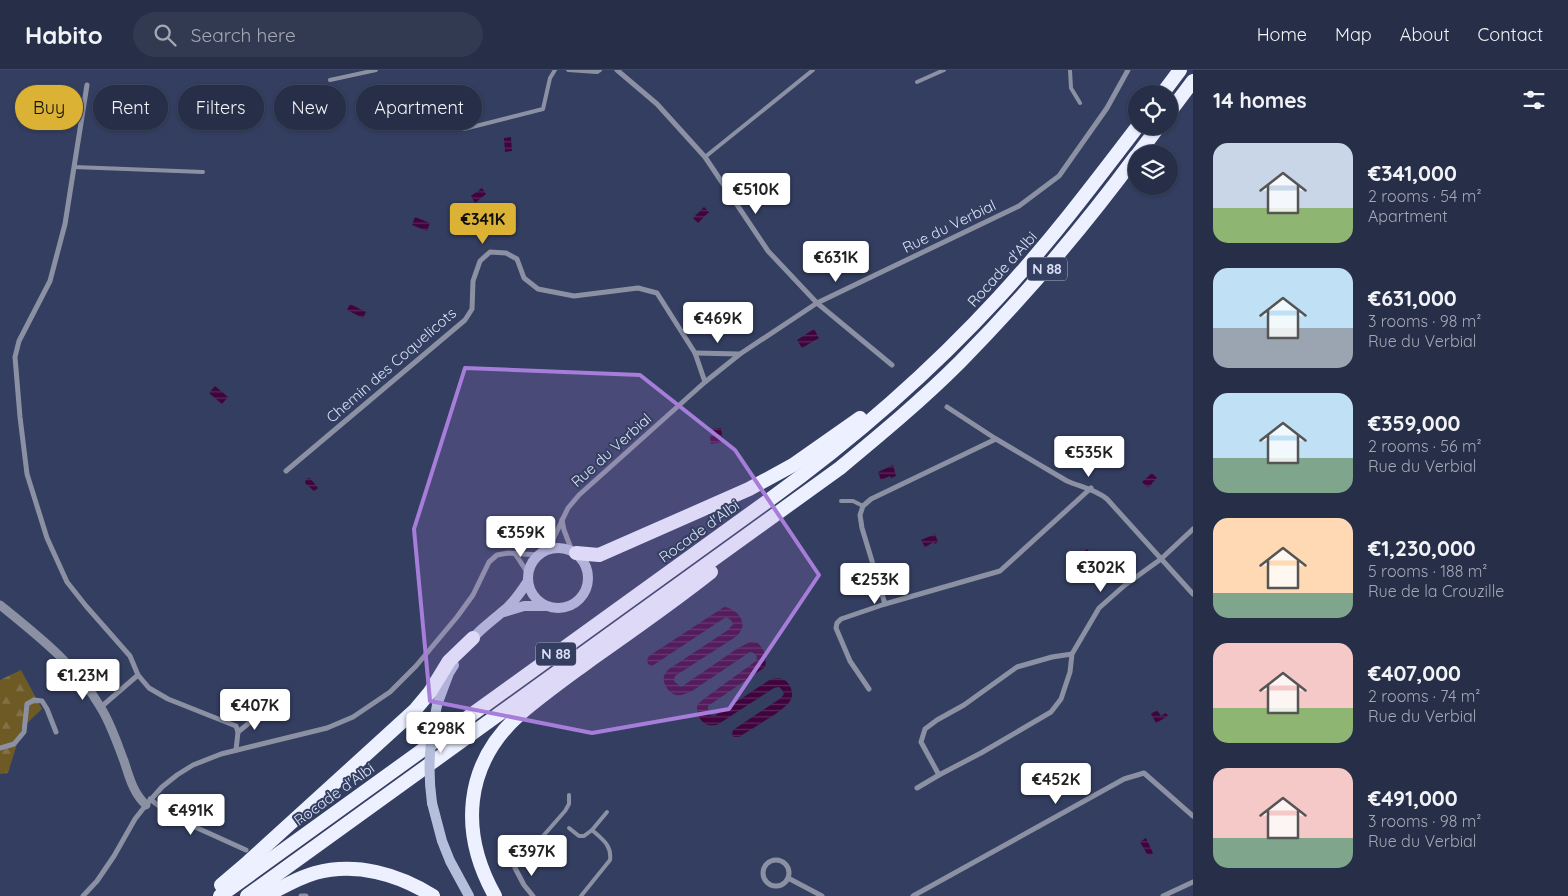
<!DOCTYPE html>
<html lang="en">
<head>
<meta charset="utf-8">
<style>
	:root { --surface:#262e48; --page:#323a52; --text:#f1f3f6; --muted:#a4a8b4; --line:#424a60; --accent:#dbb233 }
	body { margin:0; font-family:Quicksand,sans-serif; background:var(--page); color:var(--text); height:100vh; display:flex; flex-direction:column; font-size:19px; white-space:nowrap }
	* { box-sizing:border-box; margin:0 }
	p { font-size:16px; color:var(--muted) }
	.icon { flex:none; width:28px; height:28px; fill:none; stroke:currentColor; stroke-width:2; stroke-linecap:round; stroke-linejoin:round }
	.map { position:relative; flex:1; overflow:hidden }
	.panel { display:flex; flex-direction:column; background:var(--surface); width:375px }
	.panel>* { flex:none }
	.banner { position:absolute; left:15px; top:15px; width:475px; height:45px; display:flex; gap:10px }
	.tools { position:absolute; left:1128px; top:15px; display:grid; gap:10px }
	.tools a { display:grid; place-items:center; width:50px; height:50px; border-radius:50%; background:var(--surface); box-shadow:0 1px 4px #0004,0 0 0 1px var(--line); font-size:25px }
	.price { position:absolute; translate:-50% -42px; padding:0 11px; border-radius:5px; background:#fff; color:#222; font-size:16px; line-height:32px; filter:drop-shadow(0 1px 2px #0008) }
	.price::after { content:''; position:absolute; left:50%; top:30px; width:15px; height:11px; margin-left:-8px; background:inherit; clip-path:polygon(0 0,100% 0,50% 100%) }
	.price.current { background:var(--accent); color:#111 }
	ul { padding:0; list-style:none }
	li { display:flex; align-items:center; gap:15px; height:125px; padding:0 20px }
	li span { display:grid; place-items:center; flex:none; width:140px; height:100px; border-radius:15px; color:#555 }
	li>.icon { margin-inline-start:auto }
	span .icon { width:60px; height:60px; fill:#fffc; stroke-width:1 }
	li b { font-size:21px }
	h2 { display:flex; justify-content:space-between; align-items:center; height:60px; padding:0 20px; font-size:21px }
	.tag { padding:0 18px; border-radius:22px; background:var(--surface); box-shadow:0 1px 4px #0004,0 0 0 1px var(--line); font-size:18px; line-height:45px }
	.tag.current { background:var(--accent); color:#111 }
	header { display:flex; align-items:center; gap:30px; box-sizing:border-box; height:70px; padding:0 25px; background:var(--surface); border-bottom:1px solid var(--line) }
	header strong { font-size:24px }
	nav { display:flex; gap:28px; margin-inline-start:auto; font-size:18px }
	.search { width:350px; height:45px; background:var(--page); display:flex; align-items:center; gap:12px; box-sizing:border-box; padding:0 18px; border-radius:28px; color:var(--muted); font-size:19px }
	main { display:flex; flex:1; min-height:0 }
	.map>svg:first-child { display:block }
	.forest { fill:url(#forest-firs) }
	.water { fill:url(#water-rules) }
	.lines { fill:none; stroke-linecap:round; stroke-linejoin:round }
	.service { stroke:#8b91a3; stroke-width:4 }
	.minor { stroke:#8b91a3; stroke-width:5 }
	.tertiary { stroke:#8b91a3; stroke-width:9 }
	.secondary { stroke:#b5bfdb; stroke-width:10 }
	.trunk { stroke:#ecf0ff; stroke-width:14 }
	.secondary-bridge { stroke:#b5bfdb; stroke-width:10 }
	.marked { fill:#a67dd8; fill-opacity:0.2; stroke:#a67dd8; stroke-width:4; stroke-linejoin:round }
	.labels { text-anchor:middle; dominant-baseline:central; stroke-width:4; stroke-linejoin:round; paint-order:stroke }
	.shield { fill:#333e60; stroke:#a8b0c9; stroke-width:1 }
	.shield-label { font-size:14px; font-weight:bold; fill:#dae1f6 }
	.street-label { font-size:15px; fill:#dae1f6; stroke:#333e60 }
</style>
</head>
<body>
<header>
<strong>Habito</strong>
<div class="search"><svg class="icon" aria-label="search" viewBox="0 0 24 24"><circle cx="10" cy="10" r="6"/><path d="M15 15l6 6"/></svg>Search here</div>
<nav><a>Home</a><a>Map</a><a>About</a><a>Contact</a></nav>
</header>
<main>
<div class="map">
<svg width="1193" height="826" viewBox="0 0 1193 826">
	<defs>
		<pattern id="forest-firs" width="22" height="20" patternUnits="userSpaceOnUse" patternTransform="scale(1.25)"><rect width="22" height="20" fill="#6d5a24"/><path d="M5 1l3.5 6h-7zM16 11l3.5 6h-7z" fill="#817144"/></pattern>
		<pattern id="water-rules" width="6" height="5" patternUnits="userSpaceOnUse" patternTransform="scale(1.25)"><rect width="6" height="5" fill="#3f043d"/><path d="M0 2.5h6" fill="none" stroke="#5a285a"/></pattern>
	</defs>
	<rect width="100%" height="100%" fill="#333e60"/>
	<!-- forest -->
	<polygon class="forest" points="21,600 42,639 22,658 8,703 0,704 0,610"/>
	<!-- water -->
	<g class="water">
		<polygon points="511,67 512,81 505,82 504,68"/>
		<polygon points="482,118 486,124 475,133 471,126"/>
		<polygon points="704,137 709,142 698,153 693,148"/>
		<polygon points="415,147 430,153 427,161 412,155"/>
		<polygon points="350,234 366,242 363,248 347,240"/>
		<polygon points="814,259 819,268 802,278 797,270"/>
		<polygon points="215,316 228,327 222,334 209,323"/>
		<polygon points="721,358 723,372 711,374 710,366 714,365 713,359"/>
		<polygon points="893,395 896,406 891,408 890,406 881,410 878,402"/>
		<polygon points="1152,403 1157,408 1152,413 1151,416 1147,417 1142,412"/>
		<polygon points="310,408 318,418 314,421 305,413 306,409"/>
		<polygon points="935,464 938,472 935,474 934,472 925,477 921,470"/>
		<polygon points="1087,479 1097,490 1095,494 1091,494 1082,483"/>
		<path d="M 724,537 C 733,538 745,547 742,558 C 741,561 739,563 737,566 L 675,606 L 674,611 L 681,617 L 687,613 L 738,578 L 750,572 L 758,573 C 765,581 767,587 765,597 L 708,636 L 708,641 L 710,645 L 714,646 L 721,642 L 771,609 C 778,608 783,607 788,613 C 792,619 794,625 790,631 C 783,642 750,659 739,667 L 734,667 L 732,664 L 733,660 L 781,628 L 784,624 L 782,620 L 779,617 L 774,618 L 717,655 C 715,655 711,656 708,655 C 701,653 694,642 698,634 C 700,632 703,630 705,628 L 756,591 L 757,587 L 754,583 L 750,582 L 692,621 C 687,623 682,626 676,625 C 669,624 662,613 664,606 C 665,603 667,601 669,599 L 728,560 L 733,554 L 731,550 L 726,547 L 720,551 L 652,596 L 648,594 L 647,590 L 649,586 Z"/>
		<polygon points="1157,640 1161,646 1166,643 1168,646 1156,653 1151,644"/>
		<polygon points="1146,768 1153,783 1151,785 1147,784 1140,772"/>
	</g>
	<g class="lines">
		<!-- service -->
		<g class="service">
			<polyline points="568,0 597,2 600,0"/>
			<polyline points="1070,0 1071,18 1080,33"/>
			<polyline points="330,10 376,0"/>
			<polyline points="917,12 944,0"/>
			<polyline points="464,59 543,39 550,8 555,0"/>
			<polyline points="705,87 813,0"/>
			<polyline points="74,97 203,102"/>
			<polyline points="841,431 853,431 863,436"/>
			<polyline points="569,758 579,766 584,766 592,760 607,742"/>
			<polyline points="515,798 565,741 569,734 569,725"/>
			<path d="M 581,826 L 610,790 C 612,775 602,769 592,760"/>
		</g>
		<!-- minor -->
		<g class="minor">
			<polyline points="617,0 657,34 705,87 768,181 817,233 892,295"/>
			<polyline points="87,15 65,154 50,211 19,271 15,287 20,347 27,404 47,468 67,512 86,536 130,586 138,605 149,618 168,629 236,656 238,662 236,680"/>
			<polyline points="695,283 739,284"/>
			<path d="M 947,337 L 996,369 L 1067,411 C 1081,417 1095,419 1107,429 L 1193,524"/>
			<polyline points="996,369 871,429 863,436 860,445 862,458 885,534 1000,501 1091,418"/>
			<polyline points="286,401 465,250 472,239 473,211 480,191 490,182 506,183 517,189 524,208 538,219 574,226 638,218 657,223 695,283 705,312"/>
			<polyline points="562,450 564,460 572,481"/>
			<polyline points="548,480 568,438 579,425 705,312 740,284 817,233 1019,136 1059,106 1107,38 1128,0"/>
			<polyline points="516,485 529,505"/>
			<polyline points="1072,584 1052,587 1017,597 964,635 937,650 925,659 921,672 939,705 981,683 1051,642 1061,629 1070,602 1072,584 1099,538 1125,515 1161,489 1193,459"/>
			<polyline points="869,619 850,591 836,558 837,553 841,549 885,534"/>
			<polyline points="101,637 138,605"/>
			<polyline points="238,662 260,644"/>
			<polyline points="0,678 14,674 24,662 27,634 34,630 42,631 47,639 56,662"/>
			<polyline points="917,718 939,705"/>
			<polyline points="150,729 173,747 246,780"/>
			<circle cx="776" cy="803" r="13"/>
			<polyline points="515,798 524,815 533,826"/>
			<polyline points="788,808 822,826"/>
			<polyline points="83,826 97,811 114,786 135,749 146,735 162,717 177,705 193,695 221,684 327,658 353,647 390,622 416,596 457,547 473,525 489,492 497,485 508,483 539,485"/>
			<polyline points="301,826 306,826"/>
			<polyline points="913,826 1124,709 1144,703 1193,746"/>
			<polyline points="1163,826 1193,812"/>
		</g>
		<!-- tertiary -->
		<path class="tertiary" d="M 0,535 C 37,565 77,596 101,638 C 111,654 117,673 124,691 C 129,706 133,723 146,735"/>
		<!-- secondary -->
		<g class="secondary">
			<circle cx="558" cy="508" r="30"/>
			<polyline points="504,542 524,536 546,536"/>
			<path d="M 469,573 C 478,560 491,552 502,542 C 513,534 521,522 528,511"/>
			<polyline points="437,635 449,603 454,595"/>
			<polyline points="432,733 442,771 450,791 469,826"/>
		</g>
		<!-- trunk -->
		<g class="trunk">
			<polyline points="1162,24 1180,0"/>
			<polyline points="1169,43 1193,11"/>
			<polyline points="1138,84 1159,56"/>
			<polyline points="576,483 599,485 749,419 793,395 860,348"/>
			<polyline points="221,815 248,792 415,640 430,622 449,591 473,568"/>
			<path d="M 220,826 L 769,430 C 852,370 930,302 999,227 C 1049,173 1093,115 1138,56"/>
			<path d="M 247,826 L 840,398 C 881,364 922,330 960,292 C 1024,227 1082,159 1136,86"/>
			<path d="M 266,826 C 282,817 298,808 315,803 C 356,792 398,804 433,826"/>
			<path d="M 495,826 C 459,762 464,694 520,644 C 542,625 566,608 589,591 C 630,562 672,533 711,502"/>
		</g>
		<!-- secondary-bridge -->
		<path class="secondary-bridge" d="M 432,733 C 427,697 430,671 437,635"/>
	</g>
	<!-- marked area -->
	<path class="marked" d="M 465,298 L 640,305 L 735,380 L 819,505 L 729,639 L 592,663 L 430,631 L 414,459 Z"/>
	<g class="labels">
		<!-- shield labels -->
		<g class="shield">
			<rect x="1027" y="187.5" width="40" height="23" rx="4"/>
			<rect x="536" y="572.5" width="40" height="23" rx="4"/>
		</g>
		<g class="shield-label">
			<text x="1047" y="199">N 88</text>
			<text x="556" y="584">N 88</text>
		</g>
		<!-- street labels -->
		<g class="street-label">
			<text transform="translate(949 156) rotate(-26)">Rue du Verbial</text>
			<text transform="translate(1002 199) rotate(-48)">Rocade d'Albi</text>
			<text transform="translate(391 295) rotate(-41)">Chemin des Coquelicots</text>
			<text transform="translate(611 380) rotate(-42)">Rue du Verbial</text>
			<text transform="translate(699 461) rotate(-36)">Rocade d'Albi</text>
			<text transform="translate(334 724) rotate(-36)">Rocade d'Albi</text>
		</g>
	</g>
</svg>
<div class="tools">
<a><svg class="icon" aria-label="locate" viewBox="0 0 24 24"><circle cx="12" cy="12" r="6"/><path d="M12 2v4M12 18v4M2 12h4M18 12h4"/></svg></a>
<a><svg class="icon" aria-label="layers" viewBox="0 0 24 24"><path d="M12 4l9 5-9 5-9-5zM3 14l9 5 9-5"/></svg></a>
</div>
<b class="price" style="left:756px;top:145px">€510K</b>
<b class="price current" style="left:483px;top:175px">€341K</b>
<b class="price" style="left:836px;top:213px">€631K</b>
<b class="price" style="left:718px;top:274px">€469K</b>
<b class="price" style="left:1089px;top:408px">€535K</b>
<b class="price" style="left:521px;top:488px">€359K</b>
<b class="price" style="left:1101px;top:523px">€302K</b>
<b class="price" style="left:875px;top:535px">€253K</b>
<b class="price" style="left:83px;top:631px">€1.23M</b>
<b class="price" style="left:255px;top:661px">€407K</b>
<b class="price" style="left:441px;top:684px">€298K</b>
<b class="price" style="left:1056px;top:735px">€452K</b>
<b class="price" style="left:191px;top:766px">€491K</b>
<b class="price" style="left:532px;top:807px">€397K</b>
<div class="banner">
<a class="tag current">Buy</a>
<a class="tag">Rent</a>
<a class="tag">Filters</a>
<a class="tag">New</a>
<a class="tag">Apartment</a>
</div>
</div>
<section class="panel">
<h2>14 homes<svg class="icon" aria-label="filters" viewBox="0 0 24 24"><path d="M4 7h16M4 17h16"/><circle cx="9" cy="7" r="2"/><circle cx="15" cy="17" r="2"/></svg></h2>
<ul>
<li><span style="background:linear-gradient(#c9d6e8 65%,#8fb573 0)"><svg class="icon" aria-label="home" viewBox="0 0 24 24"><path d="M3 11l9-7 9 7M6 9v11h12V9"/></svg></span><div><b>€341,000</b><p>2 rooms · 54 m²</p><p>Apartment</p></div></li>
<li><span style="background:linear-gradient(#bfe0f5 60%,#9aa5b1 0)"><svg class="icon" aria-label="home" viewBox="0 0 24 24"><path d="M3 11l9-7 9 7M6 9v11h12V9"/></svg></span><div><b>€631,000</b><p>3 rooms · 98 m²</p><p>Rue du Verbial</p></div></li>
<li><span style="background:linear-gradient(#bfe0f5 65%,#7fa58c 0)"><svg class="icon" aria-label="home" viewBox="0 0 24 24"><path d="M3 11l9-7 9 7M6 9v11h12V9"/></svg></span><div><b>€359,000</b><p>2 rooms · 56 m²</p><p>Rue du Verbial</p></div></li>
<li><span style="background:linear-gradient(#ffd9b3 75%,#7fa58c 0)"><svg class="icon" aria-label="home" viewBox="0 0 24 24"><path d="M3 11l9-7 9 7M6 9v11h12V9"/></svg></span><div><b>€1,230,000</b><p>5 rooms · 188 m²</p><p>Rue de la Crouzille</p></div></li>
<li><span style="background:linear-gradient(#f6c9c9 65%,#8fb573 0)"><svg class="icon" aria-label="home" viewBox="0 0 24 24"><path d="M3 11l9-7 9 7M6 9v11h12V9"/></svg></span><div><b>€407,000</b><p>2 rooms · 74 m²</p><p>Rue du Verbial</p></div></li>
<li><span style="background:linear-gradient(#f6c9c9 70%,#7fa58c 0)"><svg class="icon" aria-label="home" viewBox="0 0 24 24"><path d="M3 11l9-7 9 7M6 9v11h12V9"/></svg></span><div><b>€491,000</b><p>3 rooms · 98 m²</p><p>Rue du Verbial</p></div></li>
</ul>
</section>
</main>
</body>
</html>
